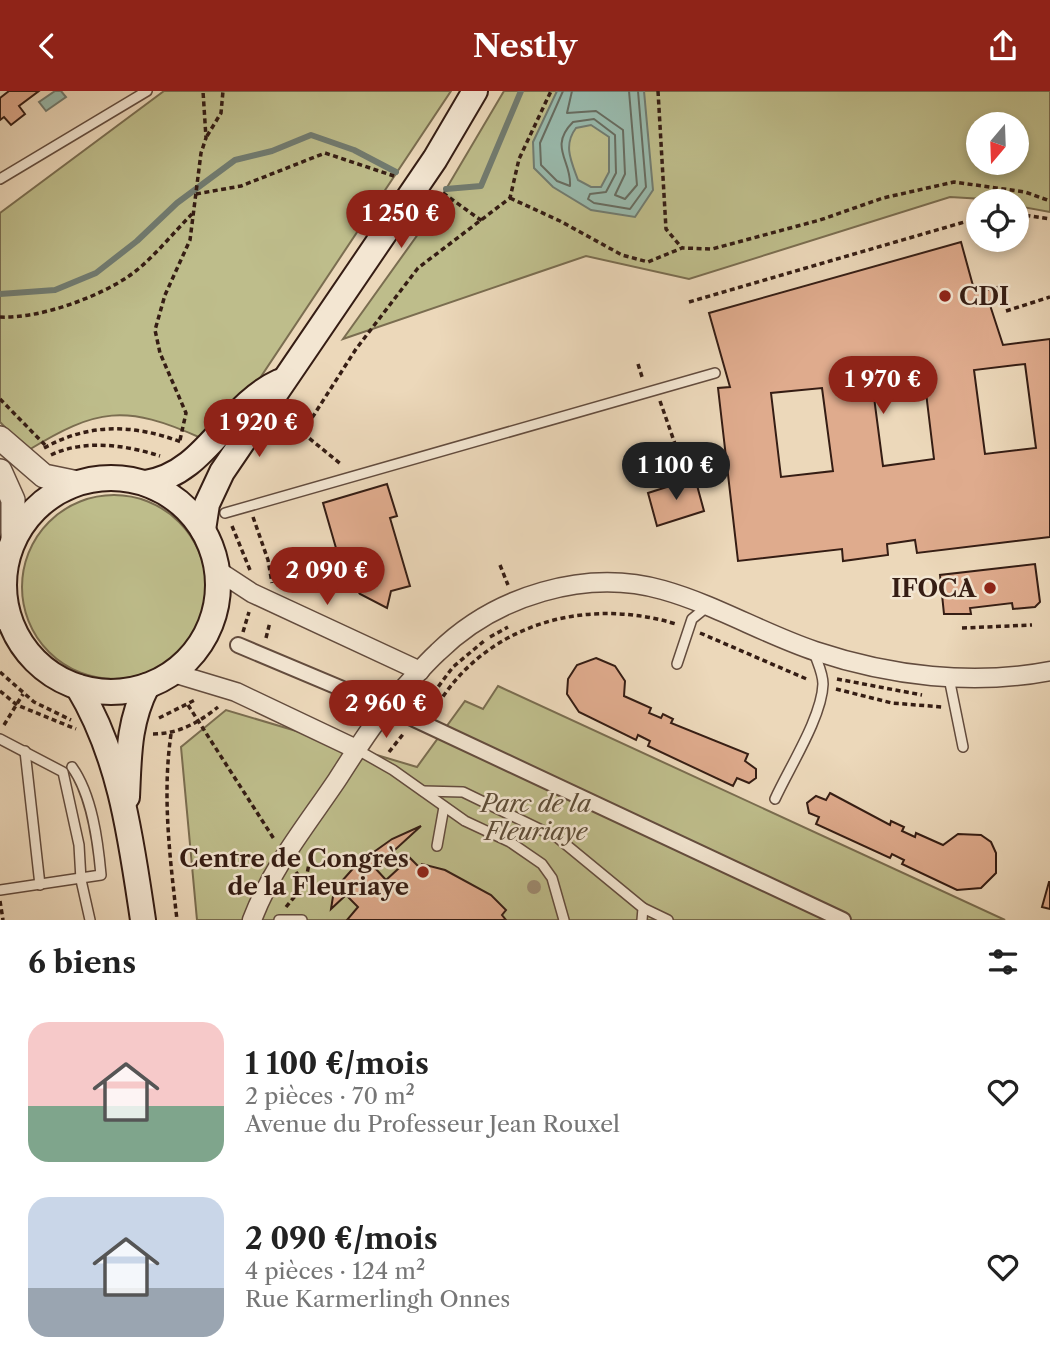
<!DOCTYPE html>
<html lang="fr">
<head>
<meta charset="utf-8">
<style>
	:root { --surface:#fff; --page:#f2f2f2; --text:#222; --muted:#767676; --accent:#8f2418 }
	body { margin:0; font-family:"Libre Caslon Text",serif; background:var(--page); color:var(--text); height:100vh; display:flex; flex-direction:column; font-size:26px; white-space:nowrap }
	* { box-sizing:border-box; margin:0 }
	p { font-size:23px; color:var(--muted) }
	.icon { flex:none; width:38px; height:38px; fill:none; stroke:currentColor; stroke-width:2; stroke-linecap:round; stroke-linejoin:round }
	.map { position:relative; height:829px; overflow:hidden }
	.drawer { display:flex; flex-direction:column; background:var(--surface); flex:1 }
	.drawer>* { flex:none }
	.needle { width:46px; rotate:199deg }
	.buttons { position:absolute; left:966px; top:21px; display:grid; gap:14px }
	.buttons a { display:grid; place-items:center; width:63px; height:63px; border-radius:50%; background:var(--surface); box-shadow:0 4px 10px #0003; font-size:35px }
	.price { position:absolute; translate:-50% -60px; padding:0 16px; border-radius:24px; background:var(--accent); color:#fff; font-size:23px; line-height:46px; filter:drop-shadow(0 2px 4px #0008) }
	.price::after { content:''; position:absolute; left:50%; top:42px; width:21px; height:16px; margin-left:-10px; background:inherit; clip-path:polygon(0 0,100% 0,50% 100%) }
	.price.current { background:#222; color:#fff }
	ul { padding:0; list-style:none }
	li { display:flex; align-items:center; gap:21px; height:175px; padding:0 28px }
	li span { display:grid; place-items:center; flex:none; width:196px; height:140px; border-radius:21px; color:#555 }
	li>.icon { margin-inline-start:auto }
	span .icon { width:84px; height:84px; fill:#fffc; stroke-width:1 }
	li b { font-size:30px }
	h2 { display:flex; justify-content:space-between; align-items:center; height:84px; padding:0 28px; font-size:30px }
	header { display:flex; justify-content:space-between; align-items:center; height:91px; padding:0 28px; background:var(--accent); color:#fff; font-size:32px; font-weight:800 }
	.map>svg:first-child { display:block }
	.green { fill:#bebd8b; stroke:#7a6d50; stroke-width:2; fill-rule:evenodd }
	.water { fill:#99baad; stroke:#717b70; stroke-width:2; fill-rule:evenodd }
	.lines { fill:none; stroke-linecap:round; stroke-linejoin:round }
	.shore { stroke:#676c60; stroke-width:2 }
	.stream { stroke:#717b70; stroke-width:6 }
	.building { fill:#dfab8d; stroke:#351d14; stroke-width:2; fill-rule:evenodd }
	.service-casing { stroke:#634c3e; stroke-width:12 }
	.pedestrian-casing { stroke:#634c3e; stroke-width:18 }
	.minor-casing { stroke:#634c3e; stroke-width:21 }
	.tertiary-casing { stroke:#634c3e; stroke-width:26 }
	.secondary-casing { stroke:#351d14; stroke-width:28 }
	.path { stroke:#351d14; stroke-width:3.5; stroke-dasharray:5 3.5; stroke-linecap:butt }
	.service { stroke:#f3e6d2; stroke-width:9 }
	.pedestrian { stroke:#f3e6d2; stroke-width:14 }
	.minor { stroke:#f3e6d2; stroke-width:18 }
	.tertiary { stroke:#f3e6d2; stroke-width:23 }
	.secondary { stroke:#f3e6d2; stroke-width:24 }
	.tree { fill:#9e8c72 }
	.poi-dot { fill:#8f2418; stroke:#f3e6d2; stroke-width:2.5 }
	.labels { text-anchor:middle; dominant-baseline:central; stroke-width:5; stroke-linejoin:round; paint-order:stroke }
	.poi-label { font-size:24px; font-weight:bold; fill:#351d14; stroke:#f3e6d2; text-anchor:end }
	.park-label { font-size:24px; font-style:italic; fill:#5e4d38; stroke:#f3e6d2 }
</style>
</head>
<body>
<header><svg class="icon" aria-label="back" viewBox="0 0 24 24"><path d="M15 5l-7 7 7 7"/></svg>Nestly<svg class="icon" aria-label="share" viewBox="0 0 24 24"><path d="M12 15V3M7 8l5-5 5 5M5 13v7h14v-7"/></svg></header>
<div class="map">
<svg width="1050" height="829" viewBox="0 0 1050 829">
	<rect width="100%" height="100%" fill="#ecd8ba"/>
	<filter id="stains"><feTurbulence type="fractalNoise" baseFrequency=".00286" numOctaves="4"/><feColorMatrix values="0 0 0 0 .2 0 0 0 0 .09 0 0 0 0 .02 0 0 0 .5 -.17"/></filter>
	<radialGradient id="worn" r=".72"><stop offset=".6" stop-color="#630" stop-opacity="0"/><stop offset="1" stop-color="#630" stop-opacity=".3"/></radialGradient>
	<!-- green -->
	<g class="green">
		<path d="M 164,0 L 451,0 L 260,287 L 201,347 C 125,313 97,317 27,360 L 0,331 L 0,122 Z"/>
		<path d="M 504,0 L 1050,0 L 1050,121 L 1017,115 L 1017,110 L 950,106 L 689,188 L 586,165 L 343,248 L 426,132 ZM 978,33 L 1017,33 L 1017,72 L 978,72 Z"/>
		<circle cx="114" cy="496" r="92"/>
		<polygon points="498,595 1005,829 197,829 181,656 226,619 417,676 465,610 483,618"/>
	</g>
	<!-- water -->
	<g class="water">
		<polygon points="55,0 61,0 66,6 46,20 39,11"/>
		<path d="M 557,0 L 644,0 L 653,99 L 635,126 L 591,119 L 553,96 L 534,77 L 533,51 ZM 591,34 L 609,46 L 609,81 L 601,96 L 591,96 L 578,89 C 571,70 563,54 576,37 Z"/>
	</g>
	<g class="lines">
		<!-- shore -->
		<g class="shore">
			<path d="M 563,0 L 540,52 L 541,74 L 557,90 L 570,95 C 572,70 548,56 573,31 L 594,28 L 615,44 L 616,82 L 606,101 L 590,103 L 588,108 L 594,112 L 630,118 L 646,96 L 638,0"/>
			<polyline points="572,0 567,22 596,20 623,39 625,83 615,104 625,108 637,94 629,0"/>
		</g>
		<!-- stream -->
		<g class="stream">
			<polyline points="446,98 481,95 521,0"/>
			<polyline points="0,203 55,199 96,182 137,150 177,112 235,69 272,60 311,44 354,59 396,81"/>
		</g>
	</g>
	<!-- building -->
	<g class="building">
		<polygon points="9,0 39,0 19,15 25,23 11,34 4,26 0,29 0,7"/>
		<path d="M 961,151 L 975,202 L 997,196 L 1000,208 L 989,211 L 1003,254 L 1050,248 L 1050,446 L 917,462 L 915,449 L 887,453 L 888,464 L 843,470 L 842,458 L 738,470 L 718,297 L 730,296 L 709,222 ZM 1025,273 L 1036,357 L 985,363 L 974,279 ZM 924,285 L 934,368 L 883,375 L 872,291 ZM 822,297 L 833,380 L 781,386 L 771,302 Z"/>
		<polygon points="695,387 704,420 657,435 648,402"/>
		<polygon points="387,393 397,425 390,427 410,495 391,500 387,517 360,503 343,482 333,458 336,457 323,412"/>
		<polygon points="1035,473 1040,511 1035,516 1013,518 1012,512 970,517 971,523 944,523 940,484"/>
		<polygon points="596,567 615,575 625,590 624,605 651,617 649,622 661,627 663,623 673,628 671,632 748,663 745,670 756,678 756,687 749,692 737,687 733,695 648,655 650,650 638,644 636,649 579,621 567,603 568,588 577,574"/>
		<polygon points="830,702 890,734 891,730 904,736 902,740 915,746 916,742 943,754 958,743 981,744 991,751 996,762 996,782 981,797 957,799 902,773 904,769 892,763 890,767 816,733 819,726 809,722 807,712 816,705 826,709"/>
		<polygon points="421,735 375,777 386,789 410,767 419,776 422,773 445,779 491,804 506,819 502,824 506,829 347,829 358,816 346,804 331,818 334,799 357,773 392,748"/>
		<polygon points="1049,791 1050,791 1050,818 1042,816"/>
	</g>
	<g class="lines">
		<!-- service casing -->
		<g class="service-casing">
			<g id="service">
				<polyline points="0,88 147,0"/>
				<polyline points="225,422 715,282"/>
				<polyline points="677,573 692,528 708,515"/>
				<polyline points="949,587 963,656"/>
				<polyline points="0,648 63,681 79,754 81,789 90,829"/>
				<polyline points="356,658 393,679 465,730 510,751 542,773 552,787 564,829"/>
				<polyline points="25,660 40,794"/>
				<polyline points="423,700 463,701 558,747 643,817 642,829"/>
				<path d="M 775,708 C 789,677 822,626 823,593 C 823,582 817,571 814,561"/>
				<polyline points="437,755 444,716"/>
				<path d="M 0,799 L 101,784 C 98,750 92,704 72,676"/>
				<polyline points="643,817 668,829"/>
				<polyline points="279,829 302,829"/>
			</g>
		</g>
		<!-- pedestrian casing -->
		<g class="pedestrian-casing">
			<polyline id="pedestrian" points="238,554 414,628 843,829"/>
		</g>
		<!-- minor casing -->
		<g class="minor-casing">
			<g id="minor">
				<polyline points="217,479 252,502 420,580"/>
				<polyline points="0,529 8,527"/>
				<polyline points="173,582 236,601 356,658"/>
				<path d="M 252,829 C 272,776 306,735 337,689 C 357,658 376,627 402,599 C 414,586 425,573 438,561 C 495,505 585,477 663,499 C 716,514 764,543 815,560 C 890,585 973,595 1050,580"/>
			</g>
		</g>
		<!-- tertiary casing -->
		<g class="tertiary-casing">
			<g id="tertiary">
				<polyline points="0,347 44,385 78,392"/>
				<polyline points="0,380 13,409 13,449"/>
			</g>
		</g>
		<!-- secondary casing -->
		<g class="secondary-casing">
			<g id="secondary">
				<circle cx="111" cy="494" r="107"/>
				<path d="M 145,392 C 206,383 226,315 279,291"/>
				<polyline points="203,439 207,413 222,381 435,68 475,0"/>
				<path d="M 78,596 C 121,667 131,749 143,829"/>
				<path d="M 127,706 C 129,666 128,632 147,595"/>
			</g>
		</g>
		<!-- path -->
		<g class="path">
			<polyline points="658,0 666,138 682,157"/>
			<polyline points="207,45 221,22 223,0"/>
			<polyline points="443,102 482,130"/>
			<polyline points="196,103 241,95 325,62 394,85"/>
			<polyline points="510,107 560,130 622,164 648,171 682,157 712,158 820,129 883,107 954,91 1025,101 1050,110"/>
			<polyline points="1017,123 1050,128"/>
			<polyline points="689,211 978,127"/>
			<polyline points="1006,220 1050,206"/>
			<path d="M 0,226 C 38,228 97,207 129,185 C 152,169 172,143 192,123"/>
			<polyline points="638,273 643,289"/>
			<polyline points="0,308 46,355"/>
			<polyline points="660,310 681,370"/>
			<polyline points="283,326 342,374"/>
			<polyline points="303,341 356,258 418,177 510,107 519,68 551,0"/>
			<polyline points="180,349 186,322 160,262 155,239 165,204 190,149 201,62 206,47 203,0"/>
			<path d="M 44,357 C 89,332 133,333 181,351"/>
			<path d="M 51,364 C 84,348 126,354 160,365"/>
			<polyline points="253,426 268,469 272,492"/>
			<polyline points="232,435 250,479"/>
			<polyline points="500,474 508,494"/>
			<polyline points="962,537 1032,534"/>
			<polyline points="243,541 249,521"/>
			<polyline points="700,542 809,589"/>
			<polyline points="490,546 508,536"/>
			<polyline points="266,547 270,531"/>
			<polyline points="0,581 34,611 71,629"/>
			<polyline points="837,588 922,604"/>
			<polyline points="836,598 892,612 942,616"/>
			<polyline points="0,600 17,614 76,638"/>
			<polyline points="188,614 274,748"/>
			<polyline points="423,616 453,576 484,550"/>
			<path d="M 434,620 C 483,533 585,505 676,533"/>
			<polyline points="159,627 195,609"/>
			<polyline points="4,634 23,603"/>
			<path d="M 153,643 C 178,643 198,632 218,616"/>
			<path d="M 171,643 C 162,705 170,767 177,829"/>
			<polyline points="389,661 404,642"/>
			<polyline points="296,781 305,793"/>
			<polyline points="0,810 3,829"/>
			<polyline points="286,816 305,793 312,758"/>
		</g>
		<!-- service -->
		<use href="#service" class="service"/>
		<!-- pedestrian -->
		<use href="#pedestrian" class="pedestrian"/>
		<!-- minor -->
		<use href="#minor" class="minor"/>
		<!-- tertiary -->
		<use href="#tertiary" class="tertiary"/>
		<!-- secondary -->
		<use href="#secondary" class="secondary"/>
	</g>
	<!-- trees -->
	<circle class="tree" cx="534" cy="796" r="7"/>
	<!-- markers -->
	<g class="poi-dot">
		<circle cx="945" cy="205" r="7"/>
		<circle cx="990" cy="497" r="7"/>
		<circle cx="423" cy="781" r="7"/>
	</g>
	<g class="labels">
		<!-- poi labels -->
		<g class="poi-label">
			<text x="959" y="205" text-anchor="start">CDI</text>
			<text x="976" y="497">IFOCA</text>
			<text x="409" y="767">Centre de Congrès<tspan x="409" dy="28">de la Fleuriaye</tspan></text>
		</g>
		<!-- park labels -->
		<g class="park-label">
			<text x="536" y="712">Parc de la<tspan x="536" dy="28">Fleuriaye</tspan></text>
		</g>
	</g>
	<rect width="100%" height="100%" filter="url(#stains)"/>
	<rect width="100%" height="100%" fill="url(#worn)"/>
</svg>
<div class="buttons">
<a><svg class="needle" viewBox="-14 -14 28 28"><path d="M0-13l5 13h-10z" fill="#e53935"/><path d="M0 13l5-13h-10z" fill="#767676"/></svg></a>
<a><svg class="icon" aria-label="locate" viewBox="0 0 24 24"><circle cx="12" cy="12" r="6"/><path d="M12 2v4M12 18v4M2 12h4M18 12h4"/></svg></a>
</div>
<b class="price" style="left:401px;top:159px">1 250 €</b>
<b class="price" style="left:883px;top:325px">1 970 €</b>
<b class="price" style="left:259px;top:368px">1 920 €</b>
<b class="price current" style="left:676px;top:411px">1 100 €</b>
<b class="price" style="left:327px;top:516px">2 090 €</b>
<b class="price" style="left:386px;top:649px">2 960 €</b>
</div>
<section class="drawer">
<h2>6 biens<svg class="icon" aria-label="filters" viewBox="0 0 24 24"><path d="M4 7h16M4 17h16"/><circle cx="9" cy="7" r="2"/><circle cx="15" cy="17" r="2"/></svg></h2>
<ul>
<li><span style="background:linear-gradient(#f6c9c9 60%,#7fa58c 0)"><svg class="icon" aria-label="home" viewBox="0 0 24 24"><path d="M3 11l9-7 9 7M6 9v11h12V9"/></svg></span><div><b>1 100 €/mois</b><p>2 pièces · 70 m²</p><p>Avenue du Professeur Jean Rouxel</p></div><svg class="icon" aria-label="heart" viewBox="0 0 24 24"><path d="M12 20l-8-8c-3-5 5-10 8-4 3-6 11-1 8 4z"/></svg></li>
<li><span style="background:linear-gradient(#c9d6e8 65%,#9aa5b1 0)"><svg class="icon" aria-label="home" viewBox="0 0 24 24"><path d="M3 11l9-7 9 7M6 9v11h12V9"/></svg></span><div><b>2 090 €/mois</b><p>4 pièces · 124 m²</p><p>Rue Karmerlingh Onnes</p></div><svg class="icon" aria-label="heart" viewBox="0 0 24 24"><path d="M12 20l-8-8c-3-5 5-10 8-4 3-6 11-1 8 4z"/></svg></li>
</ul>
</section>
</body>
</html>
